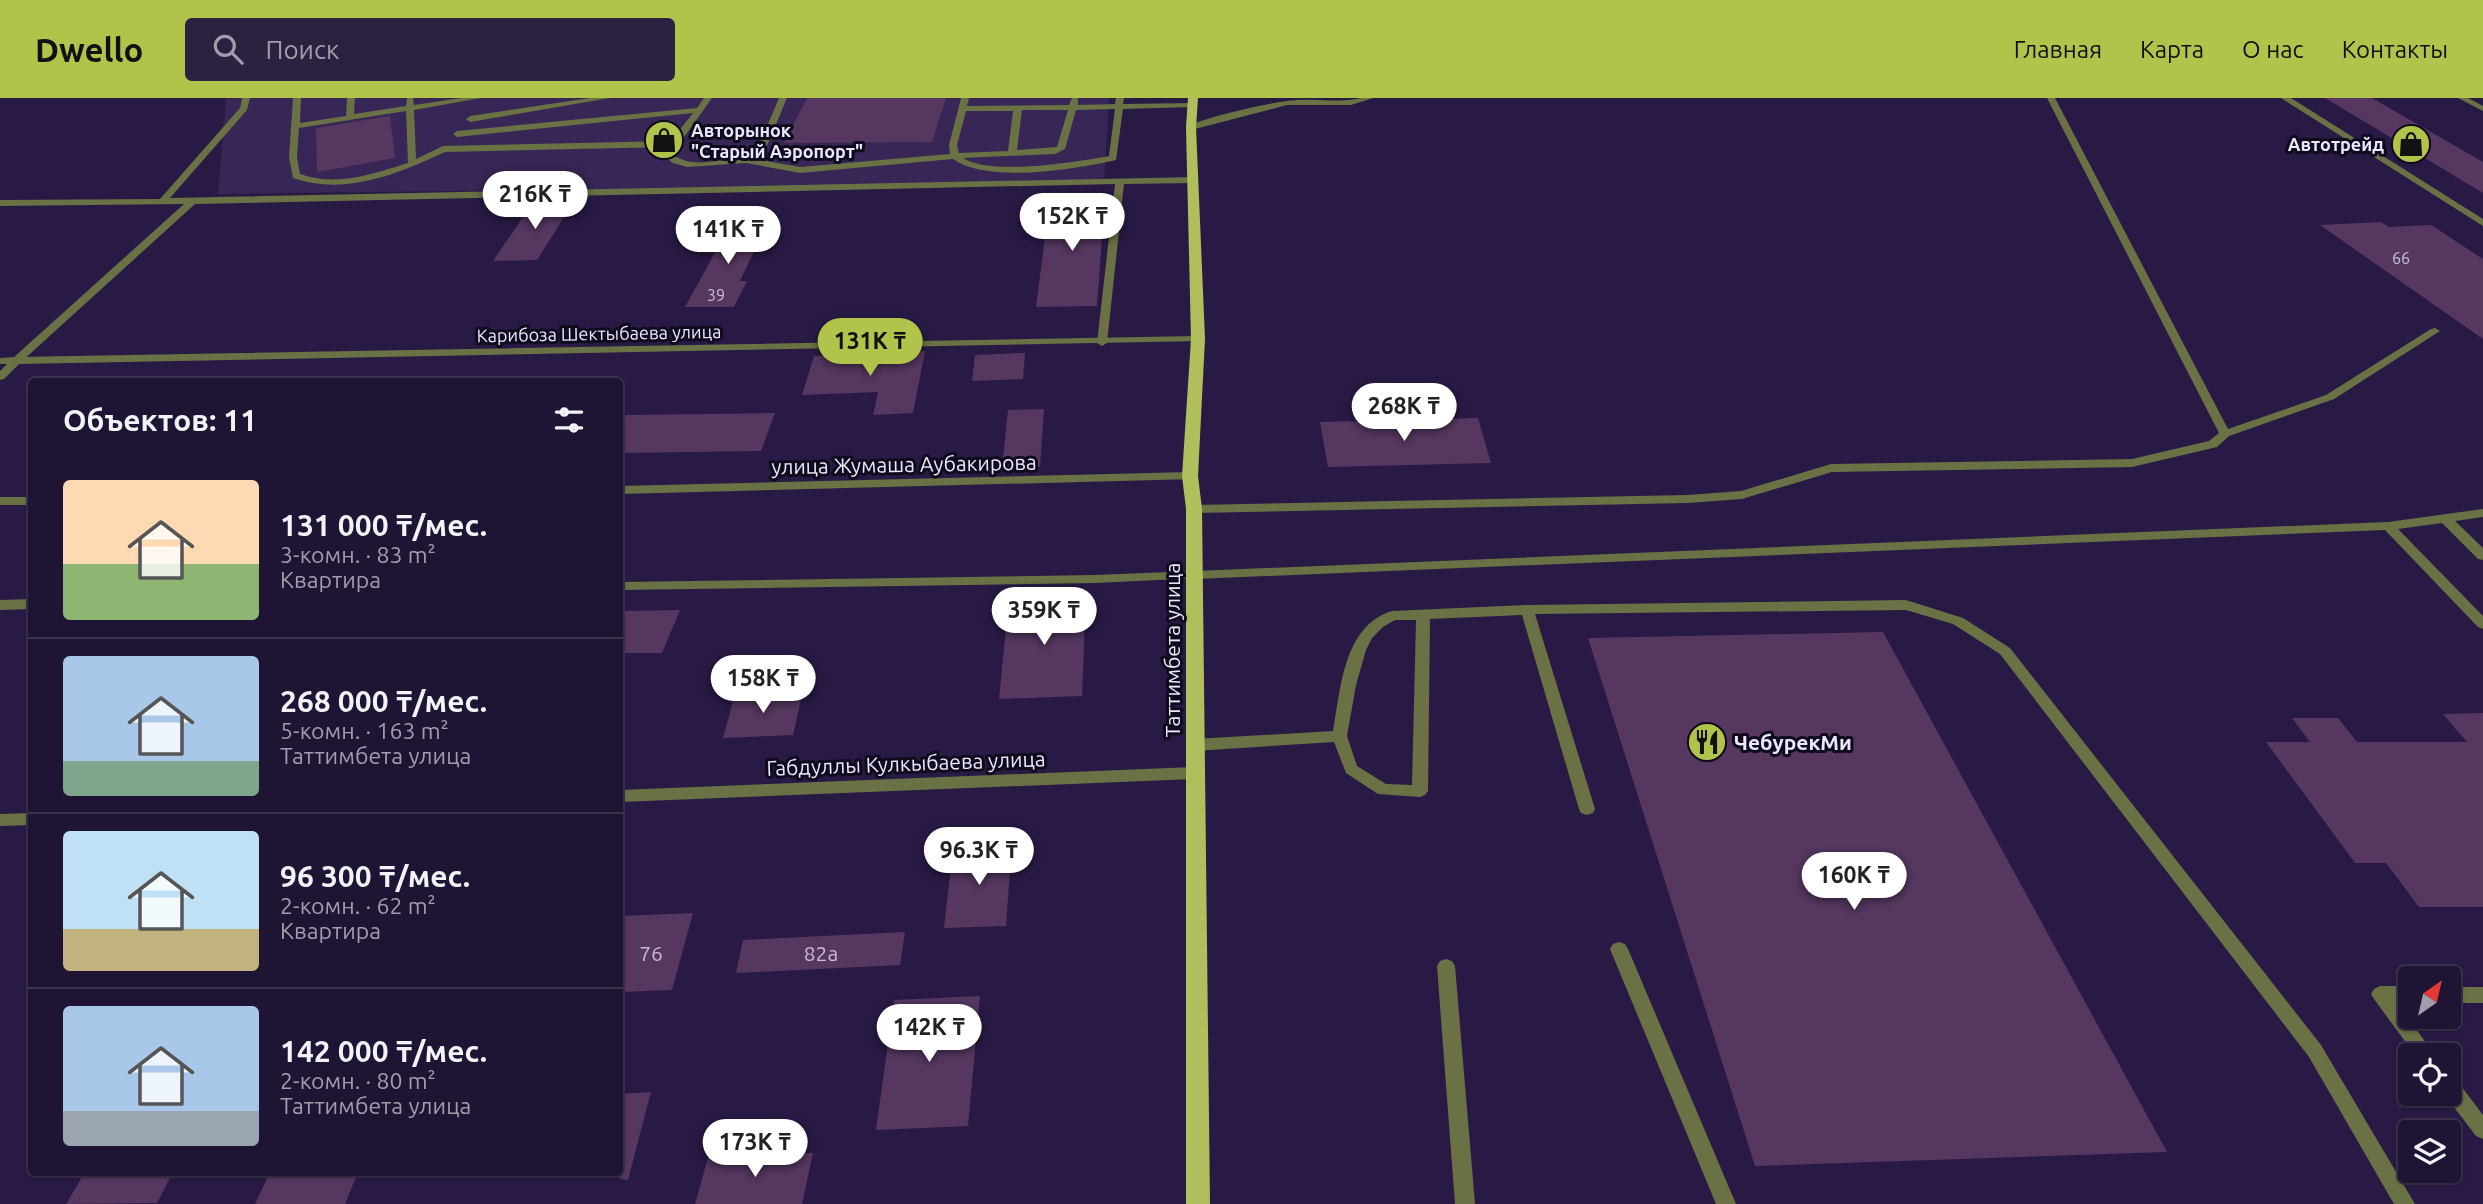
<!DOCTYPE html>
<html lang="ru">
<head>
<meta charset="utf-8">
<style>
	:root { --surface:#1f1434; --page:#2c2140; --text:#f1f3f6; --muted:#a19eac; --line:#3c334f; --accent:#b2c34c }
	body { margin:0; font-family:Ubuntu,sans-serif; background:var(--page); color:var(--text); height:100vh; display:flex; flex-direction:column; font-size:26px; white-space:nowrap }
	* { box-sizing:border-box; margin:0 }
	p { font-size:23px; color:var(--muted) }
	.icon { flex:none; width:38px; height:38px; fill:none; stroke:currentColor; stroke-width:2; stroke-linecap:round; stroke-linejoin:round }
	.map { position:relative; flex:1; overflow:hidden }
	.panel { position:absolute; left:28px; top:280px; width:595px; height:798px; display:flex; flex-direction:column; background:var(--surface); border-radius:7px; box-shadow:0 2px 5px #0004,0 0 0 2px var(--line) }
	.panel>* { flex:none }
	.needle { width:46px; rotate:34deg }
	.tools { position:absolute; left:2398px; top:868px; display:grid; gap:14px }
	.tools a { display:grid; place-items:center; width:63px; height:63px; border-radius:7px; background:var(--surface); box-shadow:0 2px 5px #0004,0 0 0 2px var(--line); font-size:35px }
	.price { position:absolute; translate:-50% -60px; padding:0 16px; border-radius:24px; background:#fff; color:#222; font-size:23px; line-height:46px; filter:drop-shadow(0 2px 4px #0008) }
	.price::after { content:''; position:absolute; left:50%; top:42px; width:21px; height:16px; margin-left:-10px; background:inherit; clip-path:polygon(0 0,100% 0,50% 100%) }
	.price.selected { background:var(--accent); color:#111 }
	ul { padding:0; list-style:none }
	li { display:flex; align-items:center; gap:21px; height:175px; padding:0 35px }
	li+li { border-top:2px solid var(--line) }
	li span { display:grid; place-items:center; flex:none; width:196px; height:140px; border-radius:7px; color:#555 }
	li>.icon { margin-inline-start:auto }
	span .icon { width:84px; height:84px; fill:#fffc; stroke-width:1 }
	li b { font-size:30px }
	h2 { display:flex; justify-content:space-between; align-items:center; height:84px; padding:0 35px; font-size:30px }
	header { display:flex; align-items:center; gap:42px; box-sizing:border-box; height:98px; padding:0 35px; background:var(--accent); color:#111 }
	header strong { font-size:33px }
	nav { display:flex; gap:38px; margin-inline-start:auto; font-size:24px }
	.search { width:490px; height:63px; background:var(--page); display:flex; align-items:center; gap:18px; box-sizing:border-box; padding:0 24px; border-radius:7px; color:var(--muted); font-size:26px }
	.map>svg:first-child { display:block }
	.built { fill:#372656 }
	.building { fill:#553760 }
	.lines { fill:none; stroke-linecap:round; stroke-linejoin:round }
	.lane { fill:#6a7144; fill-rule:evenodd }
	.street { fill:#6a7144; fill-rule:evenodd }
	.primary { fill:#b0bf5b; fill-rule:evenodd }
	.labels { text-anchor:middle; dominant-baseline:central; stroke-width:6; stroke-linejoin:round; paint-order:stroke }
	.far-number-label { font-size:16px; fill:#c7bbd6 }
	.far-poi-label { font-size:18px; font-weight:bold; fill:#ede7fe; stroke:#0f0a1c; text-anchor:start }
	.far-street-label { font-size:18px; fill:#ede7fe; stroke:#0f0a1c }
	.street-label { font-size:21px; fill:#ede7fe; stroke:#0f0a1c }
	.poi-label { font-size:21px; font-weight:bold; fill:#ede7fe; stroke:#0f0a1c; text-anchor:start }
	.near-number-label { font-size:21px; fill:#c7bbd6 }
</style>
</head>
<body>
<header>
<strong>Dwello</strong>
<div class="search"><svg class="icon" aria-label="search" viewBox="0 0 24 24"><circle cx="10" cy="10" r="6"/><path d="M15 15l6 6"/></svg>Поиск</div>
<nav><a>Главная</a><a>Карта</a><a>О нас</a><a>Контакты</a></nav>
</header>
<div class="map">
<svg width="2483" height="1106" viewBox="0 0 2483 1106">
	<rect width="100%" height="100%" fill="#291a45"/>
	<!-- built -->
	<polygon class="built" points="226,0 1109,0 1104,85 218,96"/>
	<!-- building -->
	<g class="building">
		<polygon points="807,0 946,0 932,44 784,45"/>
		<polygon points="2325,0 2372,0 2483,64 2483,95"/>
		<polygon points="390,18 395,60 317,74 316,30"/>
		<polygon points="1105,100 1097,208 1036,209 1050,101"/>
		<polygon points="575,102 537,162 493,163 534,103"/>
		<polygon points="769,121 740,183 747,183 734,209 685,209 733,122"/>
		<polygon points="2381,124 2389,129 2431,127 2483,161 2483,241 2320,127"/>
		<polygon points="925,253 913,315 873,317 878,294 802,297 814,258"/>
		<polygon points="1025,255 1023,281 972,283 975,257"/>
		<polygon points="1044,311 1040,369 1002,371 1008,312"/>
		<polygon points="775,315 761,353 620,355 620,330 626,317"/>
		<polygon points="1478,320 1491,365 1328,369 1320,324"/>
		<polygon points="1086,496 1082,598 999,601 1009,499"/>
		<polygon points="680,512 662,555 620,555 620,513"/>
		<polygon points="1883,534 2167,1054 1755,1068 1588,540"/>
		<polygon points="803,593 793,637 723,640 735,596"/>
		<polygon points="2483,615 2483,809 2419,809 2386,765 2355,765 2266,644 2310,644 2292,620 2338,620 2357,644 2467,644 2443,616"/>
		<polygon points="1012,746 1006,828 944,830 953,749"/>
		<polygon points="693,815 672,892 620,894 620,818"/>
		<polygon points="905,834 900,867 736,875 743,842"/>
		<polygon points="980,898 968,1028 876,1032 894,902"/>
		<polygon points="651,994 628,1082 620,1081 620,996"/>
		<polygon points="813,1055 802,1106 695,1106 709,1056"/>
		<polygon points="85,1074 173,1074 157,1105 66,1106"/>
		<polygon points="270,1074 358,1074 345,1106 255,1106"/>
	</g>
	<g class="lines">
		<!-- lane -->
		<g class="lane">
			<polygon points="242,0 250,0 247,12 170,100 1194,79 1199,82 1194,85 1124,86 1107,245 1102,248 1097,245 1115,86 195,106 21,264 13,264 13,260 184,106 0,108 0,102 160,101 240,10"/>
			<path d="M 293,0 L 301,0 L 300,25 L 346,18 L 347,0 L 355,0 L 354,16 L 406,8 L 407,0 L 413,0 L 414,7 L 461,0 L 481,0 L 414,12 L 416,61 L 443,48 L 671,43 L 693,15 L 457,39 L 453,36 L 457,33 L 697,10 L 704,0 L 712,0 L 672,56 C 696,74 725,57 753,61 L 779,0 L 787,0 L 761,62 L 800,69 L 950,56 L 949,47 L 961,0 L 969,0 L 967,8 L 1069,7 L 1072,0 L 1078,0 L 1078,7 L 1115,6 L 1116,0 L 1124,0 L 1123,6 L 1193,5 L 1197,7 L 1193,9 L 1123,11 L 1116,62 C 1077,71 987,86 953,61 L 800,75 L 746,65 L 687,69 L 673,65 L 663,57 L 668,49 L 445,54 C 398,76 344,98 293,80 L 289,59 ZM 1115,11 L 1109,58 C 1077,64 991,78 963,60 L 1055,56 L 1065,51 L 1076,12 ZM 1022,12 L 1068,12 L 1057,49 L 1017,52 ZM 406,13 L 408,65 C 373,76 337,89 300,76 L 297,59 L 299,30 ZM 966,13 L 1013,13 L 1008,53 L 959,55 L 957,47 Z"/>
			<polygon points="590,0 610,0 470,24 466,21 470,18"/>
			<path d="M 1361,0 L 1373,0 L 1351,7 L 1287,7 L 1191,32 L 1187,29 C 1203,19 1276,3 1297,2 C 1318,1 1340,5 1361,0 Z"/>
			<polygon points="2047,0 2055,0 2228,331 2326,297 2431,231 2435,230 2440,233 2334,301 2229,338 2217,349 2132,369 1832,374 1742,401 1688,405 1194,415 1188,411 1194,407 1688,397 1741,393 1831,366 2132,361 2209,343 2219,335"/>
			<polygon points="2281,0 2291,0 2483,121 2483,128"/>
			<polygon points="2458,0 2468,0 2483,8 2483,13"/>
			<polygon points="2483,411 2483,419 2455,423 2483,450 2483,462 2478,461 2442,425 2398,431 2483,518 2483,531 2478,529 2385,432 1195,481 1188,477 1195,473 2388,424"/>
			<path d="M 1906,502 L 1963,520 L 2010,550 L 2321,947 L 2415,1106 L 2394,1106 L 2309,959 L 2000,556 L 1953,526 L 1906,512 L 1535,516 L 1595,711 L 1593,715 L 1587,717 L 1581,715 L 1579,711 L 1522,517 L 1430,521 L 1428,693 L 1425,697 L 1420,699 L 1378,696 L 1346,675 L 1334,644 L 1194,653 L 1189,651 L 1187,647 L 1189,643 L 1194,641 L 1333,633 C 1341,591 1343,528 1392,513 L 1527,507 ZM 1395,522 L 1416,522 L 1412,687 L 1386,686 L 1357,668 L 1347,638 L 1356,587 L 1366,552 L 1372,540 L 1383,529 Z"/>
			<polygon points="1619,844 1625,846 1628,851 1736,1106 1716,1106 1610,851 1613,846"/>
			<polygon points="1446,861 1452,863 1455,868 1475,1106 1455,1106 1437,868 1440,863"/>
			<polygon points="2380,888 2410,888 2410,904 2396,904 2435,957 2415,957 2374,901 2371,896 2374,891"/>
			<rect x="2448" y="889" width="35" height="16"/>
			<polygon points="2448,978 2455,980 2483,1017 2483,1041 2476,1038 2444,996 2448,996"/>
		</g>
		<!-- street -->
		<g class="street">
			<polygon points="1198,238 1203,241 1202,243 19,266 4,281 0,282 0,273 7,266 0,266 0,260 17,259"/>
			<polygon points="1190,374 1196,378 1194,381 620,396 620,388"/>
			<rect x="0" y="399" width="32" height="8"/>
			<polygon points="1195,473 1202,477 1200,480 1095,485 620,492 620,484 1095,477"/>
			<polygon points="32,501 32,511 0,512 0,502"/>
			<polygon points="1194,669 1199,671 1202,675 1199,679 1194,681 620,704 620,692"/>
			<polygon points="32,715 32,727 0,728 0,716"/>
		</g>
		<!-- primary -->
		<polygon class="primary" points="1188,0 1198,0 1196,29 1205,241 1198,378 1202,411 1210,1106 1186,1106 1186,411 1182,378 1191,241 1186,29"/>
	</g>
	<!-- icons -->
	<defs>
		<g id="shop-disc" transform="scale(2.0125)"><circle r="9.5" fill="#b2c34c" stroke="#0f0a1c"/><path d="M-5-2.5h2.3a2.7 3.5 0 0 1 5.4 0H5L5.5 6h-11ZM-1.5-2.5h3a1.5 2.3 0 0 0-3 0Z" fill="#111"/></g>
		<g id="restaurant-disc" transform="scale(2.0125)"><circle r="9.5" fill="#b2c34c" stroke="#0f0a1c"/><path d="M-5-6h1v4h1v-4h1v4h1v-4h1v5L-1.5 .5V6h-2V.5L-5-1ZM5-6V6H3V1.5H1.5Q1.5-4 5-6Z" fill="#111"/></g>
	</defs>
	<g fill-rule="evenodd">
		<use href="#shop-disc" x="664" y="42"/>
		<use href="#shop-disc" x="2411" y="46"/>
		<use href="#restaurant-disc" x="1707" y="644"/>
	</g>
	<g class="labels">
		<!-- far-number labels -->
		<g class="far-number-label">
			<text x="2401" y="160">66</text>
			<text x="716" y="197">39</text>
		</g>
		<!-- far-poi labels -->
		<g class="far-poi-label">
			<text x="691" y="32">Авторынок<tspan x="691" dy="21">"Старый Аэропорт"</tspan></text>
			<text x="2384" y="46" text-anchor="end">Автотрейд</text>
		</g>
		<!-- far-street labels -->
		<g class="far-street-label">
			<text transform="translate(599 235) rotate(-1)">Карибоза Шектыбаева улица</text>
		</g>
		<!-- street labels -->
		<g class="street-label">
			<text transform="translate(904 366) rotate(-1)">улица Жумаша Аубакирова</text>
			<text transform="translate(1172 552) rotate(-90)">Таттимбета улица</text>
			<text transform="translate(906 665) rotate(-2)">Габдуллы Кулкыбаева улица</text>
		</g>
		<!-- poi labels -->
		<g class="poi-label">
			<text x="1734" y="644">ЧебурекМи</text>
		</g>
		<!-- near-number labels -->
		<g class="near-number-label">
			<text x="651" y="855">76</text>
			<text x="821" y="855">82а</text>
		</g>
	</g>
</svg>
<div class="tools">
<a><svg class="needle" viewBox="-14 -14 28 28"><path d="M0-13l5 13h-10z" fill="#e53935"/><path d="M0 13l5-13h-10z" fill="#a19eac"/></svg></a>
<a><svg class="icon" aria-label="locate" viewBox="0 0 24 24"><circle cx="12" cy="12" r="6"/><path d="M12 2v4M12 18v4M2 12h4M18 12h4"/></svg></a>
<a><svg class="icon" aria-label="layers" viewBox="0 0 24 24"><path d="M12 4l9 5-9 5-9-5zM3 14l9 5 9-5"/></svg></a>
</div>
<b class="price" style="left:535px;top:133px">216K ₸</b>
<b class="price" style="left:1072px;top:155px">152K ₸</b>
<b class="price" style="left:728px;top:168px">141K ₸</b>
<b class="price selected" style="left:870px;top:280px">131K ₸</b>
<b class="price" style="left:1404px;top:345px">268K ₸</b>
<b class="price" style="left:1044px;top:549px">359K ₸</b>
<b class="price" style="left:763px;top:617px">158K ₸</b>
<b class="price" style="left:979px;top:789px">96.3K ₸</b>
<b class="price" style="left:1854px;top:814px">160K ₸</b>
<b class="price" style="left:929px;top:966px">142K ₸</b>
<b class="price" style="left:755px;top:1081px">173K ₸</b>
<section class="panel">
<h2>Объектов: 11<svg class="icon" aria-label="filters" viewBox="0 0 24 24"><path d="M4 7h16M4 17h16"/><circle cx="9" cy="7" r="2"/><circle cx="15" cy="17" r="2"/></svg></h2>
<ul>
<li><span style="background:linear-gradient(#ffd9b3 60%,#8fb573 0)"><svg class="icon" aria-label="home" viewBox="0 0 24 24"><path d="M3 11l9-7 9 7M6 9v11h12V9"/></svg></span><div><b>131 000 ₸/мес.</b><p>3-комн. · 83 m²</p><p>Квартира</p></div></li>
<li><span style="background:linear-gradient(#a9c7e8 75%,#7fa58c 0)"><svg class="icon" aria-label="home" viewBox="0 0 24 24"><path d="M3 11l9-7 9 7M6 9v11h12V9"/></svg></span><div><b>268 000 ₸/мес.</b><p>5-комн. · 163 m²</p><p>Таттимбета улица</p></div></li>
<li><span style="background:linear-gradient(#bfe0f5 70%,#c2b280 0)"><svg class="icon" aria-label="home" viewBox="0 0 24 24"><path d="M3 11l9-7 9 7M6 9v11h12V9"/></svg></span><div><b>96 300 ₸/мес.</b><p>2-комн. · 62 m²</p><p>Квартира</p></div></li>
<li><span style="background:linear-gradient(#a9c7e8 75%,#9aa5b1 0)"><svg class="icon" aria-label="home" viewBox="0 0 24 24"><path d="M3 11l9-7 9 7M6 9v11h12V9"/></svg></span><div><b>142 000 ₸/мес.</b><p>2-комн. · 80 m²</p><p>Таттимбета улица</p></div></li>
</ul>
</section>
</div>
</body>
</html>
